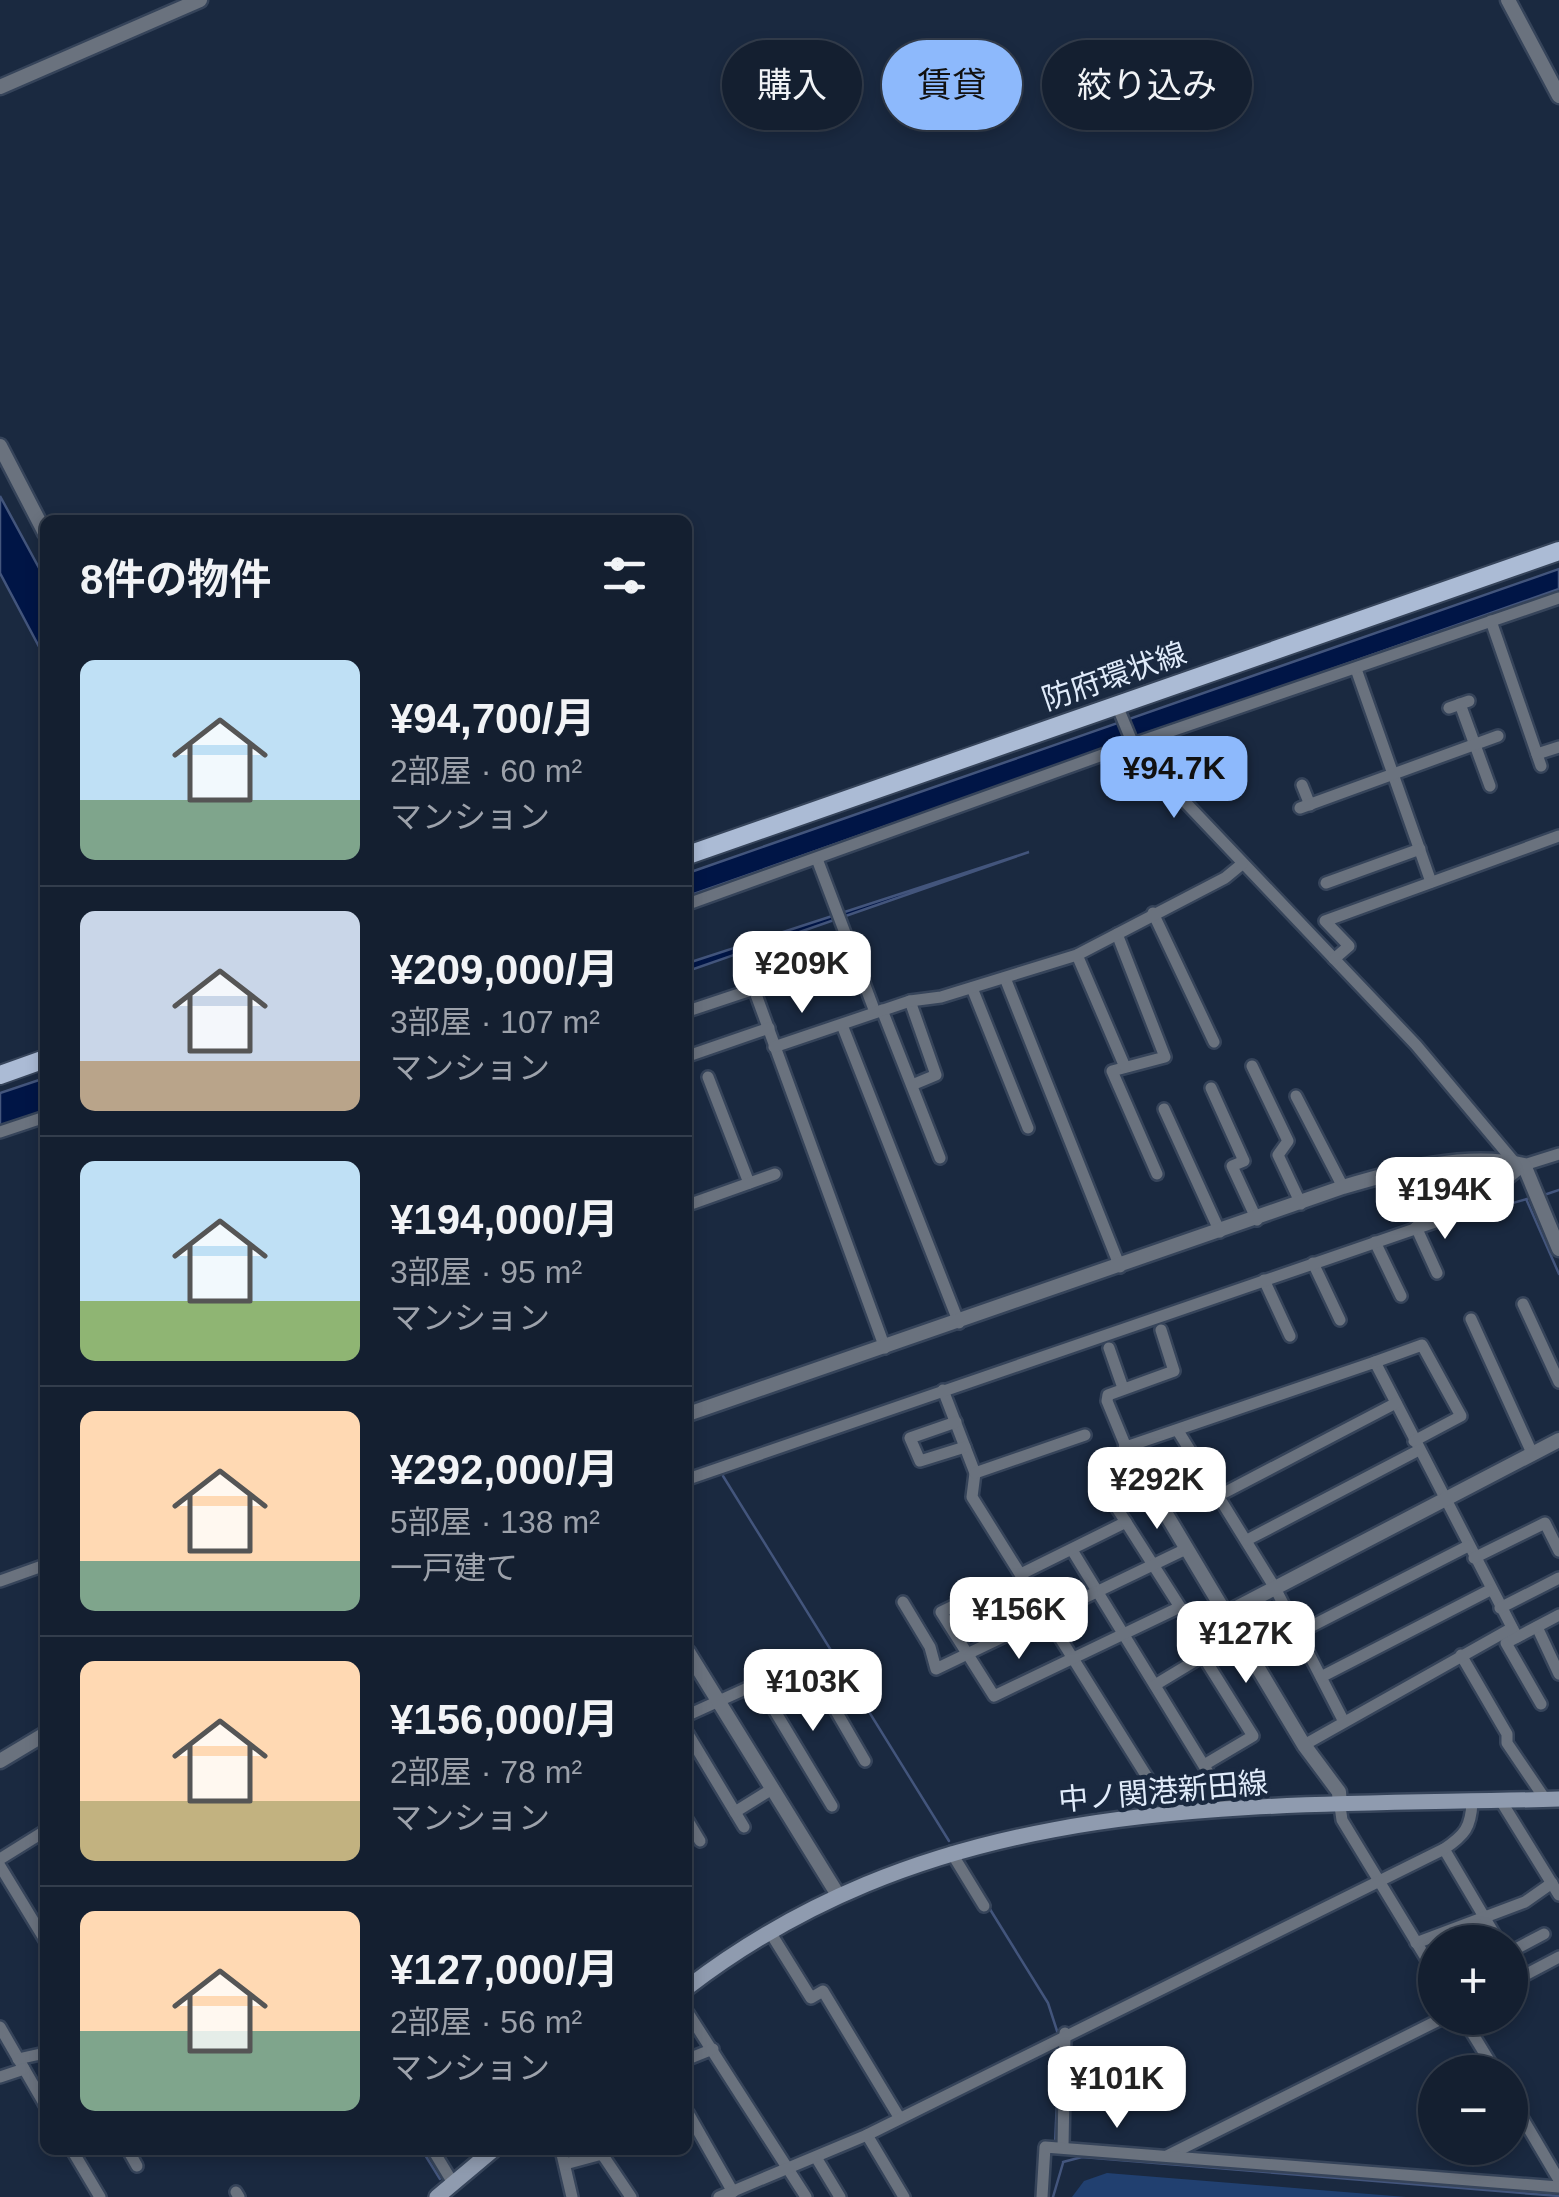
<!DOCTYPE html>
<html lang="ja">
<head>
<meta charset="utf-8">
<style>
	:root { --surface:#141f30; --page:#1d2738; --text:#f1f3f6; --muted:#9da2ab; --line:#333d4c; --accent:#8db9fc }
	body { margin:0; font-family:Helvetica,"Noto Sans JP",sans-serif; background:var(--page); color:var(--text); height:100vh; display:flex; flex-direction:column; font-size:38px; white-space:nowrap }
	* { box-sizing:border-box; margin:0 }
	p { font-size:32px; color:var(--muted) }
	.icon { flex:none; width:55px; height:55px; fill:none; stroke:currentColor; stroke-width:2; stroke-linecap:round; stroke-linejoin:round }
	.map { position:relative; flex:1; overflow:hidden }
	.panel { position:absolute; left:40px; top:515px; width:652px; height:1640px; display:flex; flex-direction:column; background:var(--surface); border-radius:15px; box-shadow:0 5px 15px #0003,0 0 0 2px var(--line) }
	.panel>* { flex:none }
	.guide { position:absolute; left:722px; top:40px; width:685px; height:90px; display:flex; gap:20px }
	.buttons { position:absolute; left:1418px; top:1925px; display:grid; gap:20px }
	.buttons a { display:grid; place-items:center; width:110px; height:110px; border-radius:50%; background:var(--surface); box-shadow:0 5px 15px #0003,0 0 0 2px var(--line); font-size:50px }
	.price { position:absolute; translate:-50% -85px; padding:0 22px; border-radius:20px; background:#fff; color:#222; font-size:32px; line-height:65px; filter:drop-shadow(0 2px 5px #0008) }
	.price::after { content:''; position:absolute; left:50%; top:60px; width:30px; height:22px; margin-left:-15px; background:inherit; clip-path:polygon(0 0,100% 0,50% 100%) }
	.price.selected { background:var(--accent); color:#111 }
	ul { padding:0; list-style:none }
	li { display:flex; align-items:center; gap:30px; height:250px; padding:0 40px }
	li+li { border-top:2px solid var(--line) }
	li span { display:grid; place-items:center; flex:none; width:280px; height:200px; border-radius:15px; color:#555 }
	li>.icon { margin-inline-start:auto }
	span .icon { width:120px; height:120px; fill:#fffc; stroke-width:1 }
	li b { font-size:42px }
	h2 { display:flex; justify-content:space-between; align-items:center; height:120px; padding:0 40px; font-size:42px }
	.chip { padding:0 35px; border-radius:45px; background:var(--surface); box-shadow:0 5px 15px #0003,0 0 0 2px var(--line); font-size:35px; line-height:90px }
	.chip.selected { background:var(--accent); color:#111 }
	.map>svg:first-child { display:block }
	.green { fill:#214070 }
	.water { fill:#001546; stroke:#43557c; stroke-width:2.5 }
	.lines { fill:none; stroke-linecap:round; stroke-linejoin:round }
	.stream { stroke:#43557c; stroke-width:2.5 }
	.minor-casing { stroke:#36445a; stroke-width:16 }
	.tertiary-casing { stroke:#36445a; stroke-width:19 }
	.secondary-casing { stroke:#36445a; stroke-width:20 }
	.primary-casing { stroke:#36445a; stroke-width:22 }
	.minor { stroke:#6a727e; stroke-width:11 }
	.tertiary { stroke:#6a727e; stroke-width:14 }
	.secondary { stroke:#8f9baf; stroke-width:15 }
	.primary { stroke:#abbbd5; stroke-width:18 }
	.labels { text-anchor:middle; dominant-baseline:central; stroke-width:9; stroke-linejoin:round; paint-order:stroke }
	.street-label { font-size:30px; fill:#e0ebfa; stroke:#1a2940 }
</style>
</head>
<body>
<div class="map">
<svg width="1559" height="2197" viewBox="0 0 1559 2197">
	<rect width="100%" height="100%" fill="#1a2940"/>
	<!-- green -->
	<polygon class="green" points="1107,2173 1119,2174 1406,2197 1072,2197 1084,2181"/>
	<!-- water -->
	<g class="water">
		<polygon points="0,496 45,579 45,658 0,573"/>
		<polygon points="1559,569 1559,589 688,896 688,873"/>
		<polygon points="1029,852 688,971 688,963"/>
		<polygon points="45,1078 45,1114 0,1129 0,1093"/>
	</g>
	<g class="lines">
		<!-- stream -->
		<g class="stream">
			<polyline points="1541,1196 1559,1190"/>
			<polyline points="1527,1201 1559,1274"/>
			<polyline points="1474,1214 1534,1197"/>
			<polyline points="723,1476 949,1841"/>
			<polyline points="703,1480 781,1453"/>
			<polyline points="988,1906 1048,2003 1058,2034"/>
			<polyline points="1055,2144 1059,2057"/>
			<polyline points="422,2150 440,2179"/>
			<polyline points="1063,2162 1082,2157 1559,2196"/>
			<polyline points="1053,2197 1063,2163"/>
		</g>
		<!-- minor casing -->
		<g class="minor-casing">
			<g id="minor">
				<polyline points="1491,621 1541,766"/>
				<polyline points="1356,669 1431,882"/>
				<polyline points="1116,703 1133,744 1143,749 1169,785 1416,1045 1515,1163"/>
				<polyline points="1460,704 1490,786"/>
				<polyline points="1449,708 1469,701"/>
				<polyline points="1537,754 1559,747"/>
				<polyline points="1302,785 1310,805"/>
				<polyline points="1300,808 1498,736"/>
				<polyline points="817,859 875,1012"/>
				<polyline points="1326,883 1420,849"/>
				<polyline points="688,904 1133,744 1559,598"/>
				<polyline points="1153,913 1214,1042"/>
				<polyline points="1117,934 1165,1057 1112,1071 1157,1174"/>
				<polyline points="1077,955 1125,1067"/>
				<polyline points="1334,959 1349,946 1325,921 1559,836"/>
				<polyline points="1005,978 1120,1267"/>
				<polyline points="972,988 1028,1128"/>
				<polyline points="910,1001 936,1075 912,1085"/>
				<polyline points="882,1010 940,1158"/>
				<polyline points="688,1011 754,989 885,1348"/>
				<polyline points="842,1025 959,1323"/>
				<polyline points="774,1047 910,1001 941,997 1077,955 1225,878 1242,864"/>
				<polyline points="688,1056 769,1028"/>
				<polyline points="1252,1066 1288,1141 1278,1155 1301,1204"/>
				<polyline points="708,1077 749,1183"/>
				<polyline points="1211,1088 1244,1161 1232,1166 1257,1220"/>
				<polyline points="1296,1096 1343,1187"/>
				<polyline points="1164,1109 1220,1232"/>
				<polyline points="0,1132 45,1117"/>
				<polyline points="688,1205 775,1174"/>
				<polyline points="1416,1227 1437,1273"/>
				<polyline points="1375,1242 1401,1296"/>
				<polyline points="1313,1263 1340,1320"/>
				<polyline points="1264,1280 1290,1336"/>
				<polyline points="1523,1304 1559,1382"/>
				<polyline points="1471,1319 1532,1453"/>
				<polyline points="1161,1330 1174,1371 1108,1395 1107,1401 1126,1447 1375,1362 1517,1637"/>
				<polyline points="1109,1348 1123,1388"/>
				<polyline points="1375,1362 1422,1345 1461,1416 1414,1441"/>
				<polyline points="943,1390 975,1473 972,1497 1169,1812"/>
				<polyline points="956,1422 910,1438 920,1461 965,1447"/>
				<polyline points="1178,1431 1275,1588 1343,1720"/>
				<polyline points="975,1473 1085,1435"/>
				<polyline points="688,1479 1470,1210 1524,1165 1559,1154"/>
				<polyline points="1220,1495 1396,1403"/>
				<polyline points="1247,1540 1419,1450"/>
				<polyline points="1072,1550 1231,1810"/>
				<polyline points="1474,1558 1545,1523 1559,1551"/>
				<polyline points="1021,1574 1126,1522"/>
				<polyline points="0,1581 45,1565"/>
				<polyline points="970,1598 941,1612 994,1696 1180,1607 1115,1505"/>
				<polyline points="903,1602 930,1647 936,1669 1186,1549"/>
				<polyline points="1500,1608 1559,1578"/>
				<polyline points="1537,1627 1559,1674"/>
				<polyline points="1298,1633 1468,1546"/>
				<polyline points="1461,1655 1507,1734 1507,1743 1545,1799"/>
				<polyline points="1321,1677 1490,1590"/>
				<polyline points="758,1683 832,1806"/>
				<polyline points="1155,1685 1203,1656 1253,1736 1204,1765"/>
				<polyline points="1541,1704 1506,1643 1559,1615"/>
				<polyline points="688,1715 807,1661 865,1761"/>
				<polyline points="688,1734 744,1827"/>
				<polyline points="1304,1745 1512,1628"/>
				<polyline points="1501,1801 1559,1895"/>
				<polyline points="1340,1806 1342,1820 1435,1973"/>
				<polyline points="735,1812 772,1789"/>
				<polyline points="688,1821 700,1841"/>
				<polyline points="1444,1849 1499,1942"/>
				<polyline points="951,1852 984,1906"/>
				<polyline points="0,1859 45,1831"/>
				<polyline points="0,1866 45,1940"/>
				<polyline points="770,1932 811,1998 823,1991 899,2117"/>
				<polyline points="1416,1943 1525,1902 1552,1883"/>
				<polyline points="1510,1952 1544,1934"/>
				<polyline points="1510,1983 1559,1957"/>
				<polyline points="688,2013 806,2197"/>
				<polyline points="1463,2018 1496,2072"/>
				<polyline points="0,2027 45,2105"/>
				<polyline points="18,2059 45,2053"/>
				<polyline points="688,2059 713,2049"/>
				<polyline points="0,2077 24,2069"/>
				<polyline points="1510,2097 1559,2180"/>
				<polyline points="688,2113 733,2192"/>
				<polyline points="867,2135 904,2197"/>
				<polyline points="1063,2147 1065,2033"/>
				<polyline points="72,2150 100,2197"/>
				<polyline points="128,2150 137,2166"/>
				<polyline points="433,2150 453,2183"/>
				<polyline points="561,2150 572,2197"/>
				<polyline points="1167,2156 1443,2018"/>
				<polyline points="817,2159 840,2197"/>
				<polyline points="565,2164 602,2154 631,2197"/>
				<polyline points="236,2192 239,2197"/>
				<path d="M 719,2197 L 867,2135 L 1444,1849 C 1465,1835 1471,1827 1472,1802"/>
				<polyline points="1042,2197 1045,2147 1559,2187"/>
			</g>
		</g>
		<!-- tertiary casing -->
		<g class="tertiary-casing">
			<g id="tertiary">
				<polyline points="1508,0 1559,96"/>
				<polyline points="0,87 200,0"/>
				<polyline points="0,446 45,533"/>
				<path d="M 688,1414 L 1343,1187 C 1400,1170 1465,1152 1524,1165 L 1559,1249"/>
				<polyline points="1126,1447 1304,1745 1339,1792 1340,1806"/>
				<polyline points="1225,1614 1559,1440"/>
				<polyline points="688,1652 838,1895"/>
				<polyline points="0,1761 45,1734"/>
			</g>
		</g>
		<!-- secondary casing -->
		<g class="secondary-casing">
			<g id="secondary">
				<path d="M 688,1987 C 950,1787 1247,1808 1559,1799"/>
				<polyline points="437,2197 493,2150"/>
			</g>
		</g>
		<!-- primary casing -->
		<g class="primary-casing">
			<g id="primary">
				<polyline points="688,855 1559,551"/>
				<polyline points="0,1075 45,1059"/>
			</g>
		</g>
		<!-- minor -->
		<use href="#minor" class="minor"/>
		<!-- tertiary -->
		<use href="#tertiary" class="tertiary"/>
		<!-- secondary -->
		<use href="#secondary" class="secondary"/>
		<!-- primary -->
		<use href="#primary" class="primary"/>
	</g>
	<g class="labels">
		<!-- street labels -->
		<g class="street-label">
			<text transform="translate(1114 676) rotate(-19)">防府環状線</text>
			<text transform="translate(1163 1791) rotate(-5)">中ノ関港新田線</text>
		</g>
	</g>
</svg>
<div class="buttons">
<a>+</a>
<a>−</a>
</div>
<b class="price selected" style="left:1174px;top:821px">¥94.7K</b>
<b class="price" style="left:802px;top:1016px">¥209K</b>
<b class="price" style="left:1445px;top:1242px">¥194K</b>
<b class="price" style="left:1157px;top:1532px">¥292K</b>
<b class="price" style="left:1019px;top:1662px">¥156K</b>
<b class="price" style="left:1246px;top:1686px">¥127K</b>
<b class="price" style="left:813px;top:1734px">¥103K</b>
<b class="price" style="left:1117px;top:2131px">¥101K</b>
<div class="guide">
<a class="chip">購入</a>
<a class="chip selected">賃貸</a>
<a class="chip">絞り込み</a>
</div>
<section class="panel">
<h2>8件の物件<svg class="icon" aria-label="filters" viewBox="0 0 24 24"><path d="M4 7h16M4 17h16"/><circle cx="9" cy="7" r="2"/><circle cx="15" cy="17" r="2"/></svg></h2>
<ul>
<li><span style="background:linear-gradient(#bfe0f5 70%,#7fa58c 0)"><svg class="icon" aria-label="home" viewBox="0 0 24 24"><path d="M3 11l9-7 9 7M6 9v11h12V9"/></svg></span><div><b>¥94,700/月</b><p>2部屋 · 60 m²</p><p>マンション</p></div></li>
<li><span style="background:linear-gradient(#c9d6e8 75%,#b9a48a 0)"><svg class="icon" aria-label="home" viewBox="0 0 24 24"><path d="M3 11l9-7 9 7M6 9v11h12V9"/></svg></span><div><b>¥209,000/月</b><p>3部屋 · 107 m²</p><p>マンション</p></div></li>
<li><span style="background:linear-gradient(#bfe0f5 70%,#8fb573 0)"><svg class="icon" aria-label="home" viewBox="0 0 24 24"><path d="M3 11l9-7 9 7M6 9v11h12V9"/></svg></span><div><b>¥194,000/月</b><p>3部屋 · 95 m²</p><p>マンション</p></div></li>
<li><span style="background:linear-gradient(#ffd9b3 75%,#7fa58c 0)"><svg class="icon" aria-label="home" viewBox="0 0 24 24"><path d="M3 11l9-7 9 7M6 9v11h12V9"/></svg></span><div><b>¥292,000/月</b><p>5部屋 · 138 m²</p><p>一戸建て</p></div></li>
<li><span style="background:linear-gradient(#ffd9b3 70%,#c2b280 0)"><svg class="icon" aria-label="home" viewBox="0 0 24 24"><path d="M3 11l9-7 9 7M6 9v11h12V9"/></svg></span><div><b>¥156,000/月</b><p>2部屋 · 78 m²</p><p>マンション</p></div></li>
<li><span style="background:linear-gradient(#ffd9b3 60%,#7fa58c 0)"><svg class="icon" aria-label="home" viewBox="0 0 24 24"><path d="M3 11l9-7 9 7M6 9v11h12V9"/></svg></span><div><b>¥127,000/月</b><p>2部屋 · 56 m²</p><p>マンション</p></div></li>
</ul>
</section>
</div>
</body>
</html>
